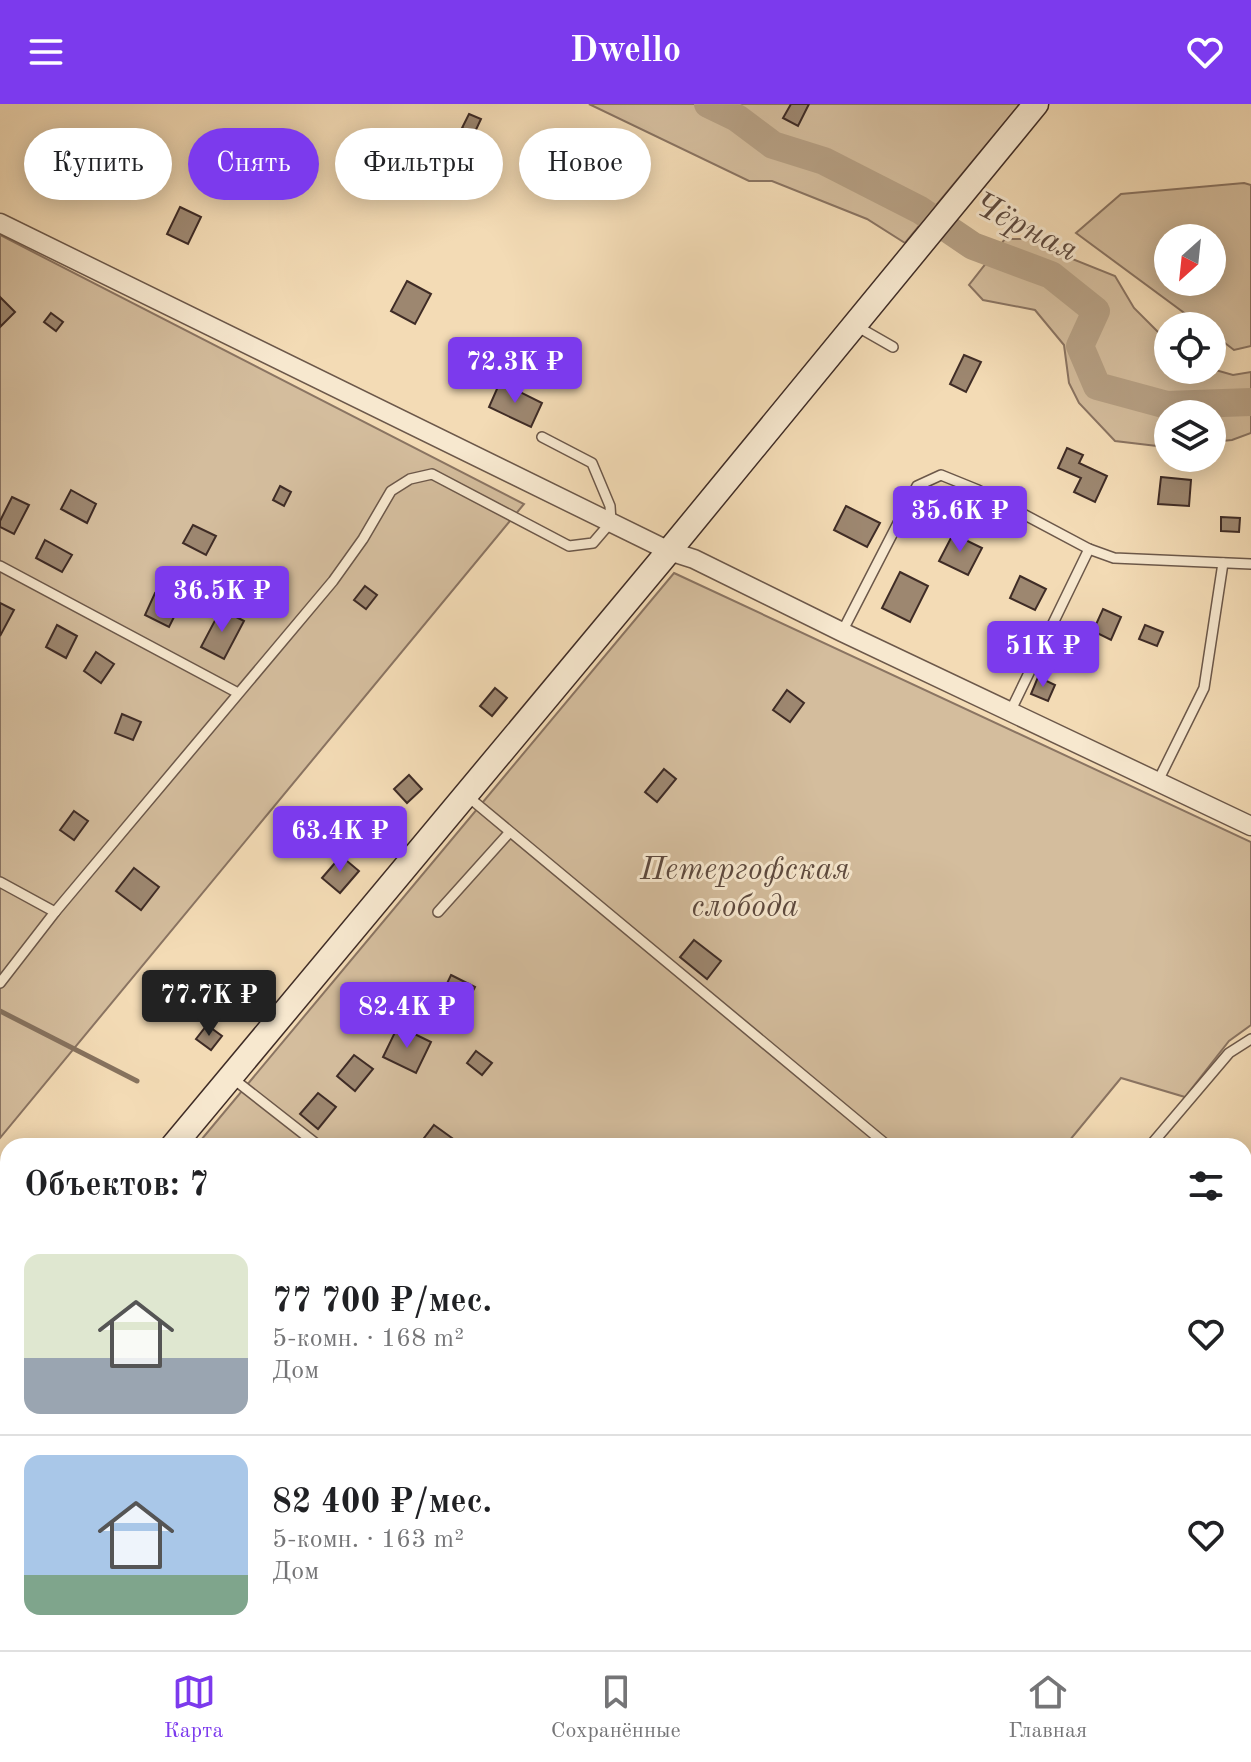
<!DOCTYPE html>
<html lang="ru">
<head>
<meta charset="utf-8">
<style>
	:root { --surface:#fff; --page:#f6f6f6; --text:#202124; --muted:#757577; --line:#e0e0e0; --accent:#7c3aed }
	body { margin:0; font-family:"Old Standard TT",serif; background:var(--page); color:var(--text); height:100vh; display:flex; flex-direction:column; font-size:30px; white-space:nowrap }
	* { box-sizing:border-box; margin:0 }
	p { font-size:26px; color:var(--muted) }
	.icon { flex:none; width:44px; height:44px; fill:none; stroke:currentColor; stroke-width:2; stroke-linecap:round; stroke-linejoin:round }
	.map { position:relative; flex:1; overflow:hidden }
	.drawer { position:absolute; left:0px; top:1034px; width:1252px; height:512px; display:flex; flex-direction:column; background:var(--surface); border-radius:24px 24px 0 0; box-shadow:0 4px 20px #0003 }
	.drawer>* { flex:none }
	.top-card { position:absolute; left:24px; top:24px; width:800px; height:72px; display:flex; gap:16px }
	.needle { width:52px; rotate:207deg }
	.buttons { position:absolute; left:1154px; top:120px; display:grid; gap:16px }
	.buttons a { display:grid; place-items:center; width:72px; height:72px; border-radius:50%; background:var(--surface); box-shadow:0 4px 20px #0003; font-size:40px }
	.price { position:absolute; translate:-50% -68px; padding:0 18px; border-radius:8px; background:var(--accent); color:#fff; font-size:26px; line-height:52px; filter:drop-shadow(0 2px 4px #0008) }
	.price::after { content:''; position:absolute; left:50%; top:48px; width:24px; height:18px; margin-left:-12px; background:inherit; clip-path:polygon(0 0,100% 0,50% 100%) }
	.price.on { background:#222; color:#fff }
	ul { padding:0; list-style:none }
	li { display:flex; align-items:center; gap:24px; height:200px; padding:0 24px }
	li+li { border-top:2px solid var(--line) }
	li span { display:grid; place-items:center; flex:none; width:224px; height:160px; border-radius:16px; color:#555 }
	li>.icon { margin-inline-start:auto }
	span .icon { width:96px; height:96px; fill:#fffc; stroke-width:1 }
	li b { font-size:34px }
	h2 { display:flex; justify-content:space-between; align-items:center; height:96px; padding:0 24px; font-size:34px }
	.tag { padding:0 28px; border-radius:36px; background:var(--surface); box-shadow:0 4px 20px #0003; font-size:28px; line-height:72px }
	.tag.on { background:var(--accent); color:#fff }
	header { display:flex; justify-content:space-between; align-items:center; height:104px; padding:0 24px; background:var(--accent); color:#fff; font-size:36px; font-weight:700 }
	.dock { display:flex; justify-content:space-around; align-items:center; height:112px; border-top:2px solid var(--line); background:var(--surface); font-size:22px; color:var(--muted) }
	.dock a { display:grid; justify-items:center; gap:4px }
	.dock .on { color:var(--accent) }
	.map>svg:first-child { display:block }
	.green { fill:#d4bd9d; stroke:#8a7462; stroke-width:2; fill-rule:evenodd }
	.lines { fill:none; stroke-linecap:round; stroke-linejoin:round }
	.stream { stroke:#86725e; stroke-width:5 }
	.river { stroke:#b6a084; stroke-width:28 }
	.building { fill:#9d8770; stroke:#3f2c26; stroke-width:2 }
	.lane-casing { stroke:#6c584a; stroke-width:12 }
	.street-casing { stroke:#6c584a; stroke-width:21 }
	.secondary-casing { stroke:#3f2c26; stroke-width:27 }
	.lane { stroke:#f7e8cf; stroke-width:9 }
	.street { stroke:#f7e8cf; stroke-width:18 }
	.secondary { stroke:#f7e8cf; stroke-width:24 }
	.labels { text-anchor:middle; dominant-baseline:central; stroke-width:6; stroke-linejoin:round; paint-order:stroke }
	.park-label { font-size:32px; font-style:italic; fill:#5d493e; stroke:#f7e8cf }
	.water-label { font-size:34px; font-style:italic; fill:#5d493e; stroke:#f7e8cf }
</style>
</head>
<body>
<header><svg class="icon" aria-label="menu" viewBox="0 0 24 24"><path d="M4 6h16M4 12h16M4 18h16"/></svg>Dwello<svg class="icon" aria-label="heart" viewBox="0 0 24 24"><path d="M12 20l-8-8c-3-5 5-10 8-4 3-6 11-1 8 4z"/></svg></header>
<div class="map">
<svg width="1251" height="1546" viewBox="0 0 1251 1546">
	<rect width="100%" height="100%" fill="#f3dbb5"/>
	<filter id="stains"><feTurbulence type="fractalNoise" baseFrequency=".0025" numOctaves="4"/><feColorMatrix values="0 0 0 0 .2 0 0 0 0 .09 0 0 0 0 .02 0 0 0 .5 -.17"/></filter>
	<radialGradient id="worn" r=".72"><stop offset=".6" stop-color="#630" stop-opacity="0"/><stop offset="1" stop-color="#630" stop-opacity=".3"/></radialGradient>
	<!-- green -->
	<g class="green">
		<polygon points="589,0 1020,0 905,139 867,115 772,77 749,77"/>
		<path d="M 1244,79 L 1251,81 L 1251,242 L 1234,246 L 1212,229 L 1212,222 L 1202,222 L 1076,129 L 1121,90 ZM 1168,134 L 1212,134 L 1212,178 L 1168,178 Z"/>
		<polygon points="0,131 524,400 0,1034"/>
		<polygon points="1005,135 1029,135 1045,144 1115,172 1134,204 1168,238 1168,266 1212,265 1233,271 1251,268 1251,329 1232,336 1212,338 1212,310 1168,310 1168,341 1157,342 1115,337 1079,299 1069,279 1064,241 1035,206 983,196 969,181"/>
		<polygon points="674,469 1251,738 1251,921 1229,937 1185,993 1121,974 1065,1042 196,1042"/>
		<polygon points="8,1268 8,1538 819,1538 813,1546 0,1546 0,1277"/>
	</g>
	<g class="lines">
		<!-- stream -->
		<polyline class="stream" points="0,907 137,977"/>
		<!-- river -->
		<polyline class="river" points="708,0 737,14 773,41 824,57 920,106 973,142 1051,171 1096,207 1080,242 1097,282 1167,301 1251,298"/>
	</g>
	<!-- building -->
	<g class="building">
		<polygon points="791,0 809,0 798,22 783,14"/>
		<polygon points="469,10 481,15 474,30 462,24"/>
		<polygon points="180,103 201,113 188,140 167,130"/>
		<polygon points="407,177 431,190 415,220 391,207"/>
		<polygon points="0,193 15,208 0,223"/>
		<polygon points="51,209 63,218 56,227 44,218"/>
		<polygon points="964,251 981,258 966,288 950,280"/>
		<polygon points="500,278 542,299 531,323 489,303"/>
		<polygon points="1067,344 1083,351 1079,359 1107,372 1095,398 1074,388 1081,374 1058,364"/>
		<polygon points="1161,373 1191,376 1189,402 1158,400"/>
		<polygon points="280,382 291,388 284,402 273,396"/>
		<polygon points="71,386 96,400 87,419 61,405"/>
		<polygon points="12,393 29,401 14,430 0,423 0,417"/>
		<polygon points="846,402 880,419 867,443 834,426"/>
		<polygon points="1221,413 1240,414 1239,428 1221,427"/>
		<polygon points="193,421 216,432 206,451 183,439"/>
		<polygon points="953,430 982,444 968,471 939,457"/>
		<polygon points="45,436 72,451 62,468 36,454"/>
		<polygon points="900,468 928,482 910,518 882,504"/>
		<polygon points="1020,472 1046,485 1035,506 1010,494"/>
		<polygon points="365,482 377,491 366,505 354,496"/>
		<polygon points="155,489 180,501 169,523 145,511"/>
		<polygon points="0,499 14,506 0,532"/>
		<polygon points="221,505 244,517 224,555 201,543"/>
		<polygon points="1103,505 1121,513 1111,536 1093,527"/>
		<polygon points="57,521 77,532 66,554 46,543"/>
		<polygon points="1145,521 1163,528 1157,542 1139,535"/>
		<polygon points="96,548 114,560 101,579 84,567"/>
		<polygon points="1038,573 1055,581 1048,597 1031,590"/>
		<polygon points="495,584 507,594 492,612 480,602"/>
		<polygon points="787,586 804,599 790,618 773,606"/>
		<polygon points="122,610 141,618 133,636 115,629"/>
		<polygon points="664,665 676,675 657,698 645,688"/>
		<polygon points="409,671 422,685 407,699 394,685"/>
		<polygon points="74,707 88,717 74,736 60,726"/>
		<polygon points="380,709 395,724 384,734 369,719"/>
		<polygon points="341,752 359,767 340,789 322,774"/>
		<polygon points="134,764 159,783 141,806 116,787"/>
		<polygon points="694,836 721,857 707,875 680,853"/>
		<polygon points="451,871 475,883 464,904 441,892"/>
		<polygon points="207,921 222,932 211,946 196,935"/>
		<polygon points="398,922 431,938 416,969 383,953"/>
		<polygon points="476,947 492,959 482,971 467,959"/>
		<polygon points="354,951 373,965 355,987 337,972"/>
		<polygon points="318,989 336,1003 318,1025 300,1010"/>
		<polygon points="434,1021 463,1042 418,1042"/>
	</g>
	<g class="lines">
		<!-- lane casing -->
		<g class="lane-casing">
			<g id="lane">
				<polyline points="858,223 893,243"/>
				<polyline points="0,462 238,589"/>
				<polyline points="842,528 917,382 941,371 978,386 1089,445 1114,454 1251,460"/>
				<polyline points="1010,608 1089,445"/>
				<polyline points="1157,679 1204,584 1223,459"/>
				<polyline points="466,691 888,1042"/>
				<polyline points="0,778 55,808"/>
				<polyline points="438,808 509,729"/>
				<polyline points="0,879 55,808 333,477 363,435 391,387 410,375 432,370 569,442 593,439 611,418 610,402 592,359 542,333"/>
				<polyline points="231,973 319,1042"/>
				<polyline points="1150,1042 1229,949 1251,935"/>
				<polyline points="0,1094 8,1098"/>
				<polyline points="0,1297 8,1303"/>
				<polyline points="1244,1347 1251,1352"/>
				<polyline points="307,1538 317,1546"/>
				<polyline points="1116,1538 1126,1546"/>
				<polyline points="462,1546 469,1538"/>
			</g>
		</g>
		<!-- street casing -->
		<g class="street-casing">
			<g id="street">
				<polyline points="0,119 669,447 694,455 842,528 1251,722"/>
				<polyline points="1244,1151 1251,1142"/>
				<polyline points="843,1546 850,1538"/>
			</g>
		</g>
		<!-- secondary casing -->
		<g class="secondary-casing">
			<g id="secondary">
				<polyline points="173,1042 669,447 1036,0"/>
				<polyline points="0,1248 8,1239"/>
			</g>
		</g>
		<!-- lane -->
		<use href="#lane" class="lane"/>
		<!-- street -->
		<use href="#street" class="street"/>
		<!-- secondary -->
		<use href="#secondary" class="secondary"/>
	</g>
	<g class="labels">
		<!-- park labels -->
		<g class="park-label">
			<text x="745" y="767">Петергофская<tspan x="745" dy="37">слобода</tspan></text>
		</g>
		<!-- water labels -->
		<g class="water-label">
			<text transform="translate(1025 124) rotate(27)">Чёрная</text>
		</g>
	</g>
	<rect width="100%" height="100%" filter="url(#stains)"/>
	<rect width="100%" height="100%" fill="url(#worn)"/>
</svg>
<div class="buttons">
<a><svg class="needle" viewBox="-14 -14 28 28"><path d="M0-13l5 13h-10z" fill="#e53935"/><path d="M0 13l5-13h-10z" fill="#757577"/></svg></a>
<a><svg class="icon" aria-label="locate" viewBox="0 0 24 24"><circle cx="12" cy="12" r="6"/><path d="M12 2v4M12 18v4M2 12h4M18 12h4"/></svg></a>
<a><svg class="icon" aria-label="layers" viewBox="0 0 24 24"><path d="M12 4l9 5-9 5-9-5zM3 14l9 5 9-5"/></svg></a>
</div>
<b class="price" style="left:515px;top:301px">72.3K ₽</b>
<b class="price" style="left:960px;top:450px">35.6K ₽</b>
<b class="price" style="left:222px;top:530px">36.5K ₽</b>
<b class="price" style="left:1043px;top:585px">51K ₽</b>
<b class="price" style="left:340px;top:770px">63.4K ₽</b>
<b class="price on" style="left:209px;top:934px">77.7K ₽</b>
<b class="price" style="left:407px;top:946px">82.4K ₽</b>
<div class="top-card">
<a class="tag">Купить</a>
<a class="tag on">Снять</a>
<a class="tag">Фильтры</a>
<a class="tag">Новое</a>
</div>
<section class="drawer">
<h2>Объектов: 7<svg class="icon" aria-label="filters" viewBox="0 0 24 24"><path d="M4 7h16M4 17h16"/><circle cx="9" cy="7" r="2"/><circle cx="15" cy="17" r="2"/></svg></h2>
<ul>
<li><span style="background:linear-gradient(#dfe7d0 65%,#9aa5b1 0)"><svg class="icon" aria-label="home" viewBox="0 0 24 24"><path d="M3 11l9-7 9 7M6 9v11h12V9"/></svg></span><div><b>77 700 ₽/мес.</b><p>5-комн. · 168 m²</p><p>Дом</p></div><svg class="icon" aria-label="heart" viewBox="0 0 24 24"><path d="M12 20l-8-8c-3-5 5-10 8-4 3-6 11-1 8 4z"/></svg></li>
<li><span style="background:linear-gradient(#a9c7e8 75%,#7fa58c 0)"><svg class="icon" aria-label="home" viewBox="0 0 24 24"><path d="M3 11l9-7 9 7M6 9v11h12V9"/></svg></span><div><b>82 400 ₽/мес.</b><p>5-комн. · 163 m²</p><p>Дом</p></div><svg class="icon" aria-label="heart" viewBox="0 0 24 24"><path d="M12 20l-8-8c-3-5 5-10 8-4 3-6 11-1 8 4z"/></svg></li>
</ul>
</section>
</div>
<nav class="dock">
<a class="on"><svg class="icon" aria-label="map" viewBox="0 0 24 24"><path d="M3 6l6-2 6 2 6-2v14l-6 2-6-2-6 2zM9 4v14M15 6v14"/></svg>Карта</a>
<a><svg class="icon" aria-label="saved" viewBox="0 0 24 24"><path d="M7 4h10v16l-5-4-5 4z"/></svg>Сохранённые</a>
<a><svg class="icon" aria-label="home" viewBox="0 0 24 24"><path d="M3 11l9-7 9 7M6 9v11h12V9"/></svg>Главная</a>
</nav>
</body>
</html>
